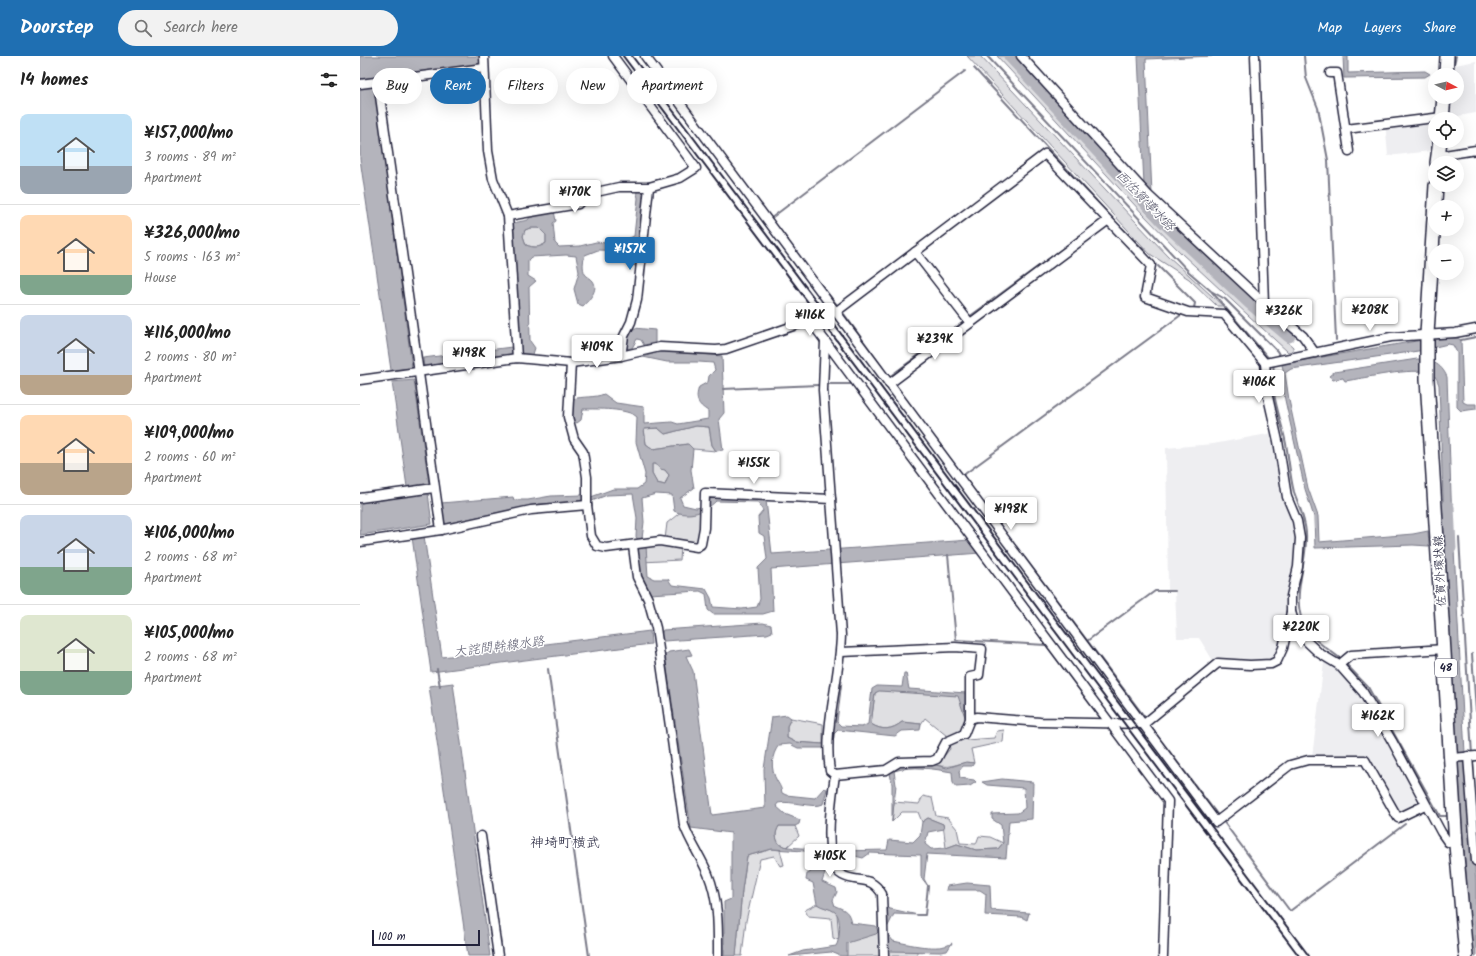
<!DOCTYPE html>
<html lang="en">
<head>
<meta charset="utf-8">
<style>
	:root { --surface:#fff; --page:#f2f2f2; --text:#222; --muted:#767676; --line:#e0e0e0; --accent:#1f6fb2 }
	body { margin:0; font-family:Kalam,"Klee One",sans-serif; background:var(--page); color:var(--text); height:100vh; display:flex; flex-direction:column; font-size:15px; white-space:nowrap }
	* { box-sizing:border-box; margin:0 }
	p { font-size:13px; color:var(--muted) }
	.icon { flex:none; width:22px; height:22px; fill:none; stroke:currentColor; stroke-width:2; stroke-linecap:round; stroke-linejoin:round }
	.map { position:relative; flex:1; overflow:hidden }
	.details { display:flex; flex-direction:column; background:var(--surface); width:360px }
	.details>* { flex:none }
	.top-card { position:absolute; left:12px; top:12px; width:380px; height:36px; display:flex; gap:8px }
	.needle { width:26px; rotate:97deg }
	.buttons { position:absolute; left:1068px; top:12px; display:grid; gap:8px }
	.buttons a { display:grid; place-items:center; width:36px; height:36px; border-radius:50%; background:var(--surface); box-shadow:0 4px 16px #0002; font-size:20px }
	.scale { position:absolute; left:12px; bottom:10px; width:108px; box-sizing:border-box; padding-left:4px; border:2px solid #22223b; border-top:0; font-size:11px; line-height:14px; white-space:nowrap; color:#22223b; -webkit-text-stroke:3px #fff; paint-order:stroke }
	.price { position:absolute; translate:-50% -34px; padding:0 9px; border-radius:4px; background:#fff; color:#222; font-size:13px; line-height:26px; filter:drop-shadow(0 1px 2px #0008) }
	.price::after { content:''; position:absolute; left:50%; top:24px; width:12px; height:9px; margin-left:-6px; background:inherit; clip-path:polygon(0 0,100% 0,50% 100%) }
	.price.active { background:var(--accent); color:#fff }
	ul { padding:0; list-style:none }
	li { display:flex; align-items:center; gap:12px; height:100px; padding:0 20px }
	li+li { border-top:1px solid var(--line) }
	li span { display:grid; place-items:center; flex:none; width:112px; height:80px; border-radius:8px; color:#555 }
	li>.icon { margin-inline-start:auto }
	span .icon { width:48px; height:48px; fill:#fffc; stroke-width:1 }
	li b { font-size:17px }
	h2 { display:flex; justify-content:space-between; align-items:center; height:48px; padding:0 20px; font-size:17px }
	.chip { padding:0 14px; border-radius:18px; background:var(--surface); box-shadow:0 4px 16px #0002; font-size:14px; line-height:36px }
	.chip.active { background:var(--accent); color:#fff }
	header { display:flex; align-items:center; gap:24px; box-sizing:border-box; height:56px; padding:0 20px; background:var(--accent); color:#fff }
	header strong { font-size:19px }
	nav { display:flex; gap:22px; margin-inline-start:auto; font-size:14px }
	.search { width:280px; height:36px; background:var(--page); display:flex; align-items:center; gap:10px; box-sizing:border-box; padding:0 14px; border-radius:22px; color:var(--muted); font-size:15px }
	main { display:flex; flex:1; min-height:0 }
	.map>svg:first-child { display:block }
	.built { fill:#eeeef1 }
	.green { fill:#dfdfe2; stroke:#80808e }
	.water { fill:#b4b4bc; stroke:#7a7a88; fill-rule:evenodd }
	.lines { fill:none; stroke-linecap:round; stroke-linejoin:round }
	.stream { stroke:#7a7a88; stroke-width:2 }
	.river { stroke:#b4b4bc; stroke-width:13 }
	.street-casing { stroke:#22223b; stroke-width:11 }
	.primary-casing { stroke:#22223b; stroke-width:16 }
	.street { stroke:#fff; stroke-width:8 }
	.primary { stroke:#fff; stroke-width:13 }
	.rail { stroke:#22223b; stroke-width:2 }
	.labels { text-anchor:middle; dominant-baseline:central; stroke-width:3; stroke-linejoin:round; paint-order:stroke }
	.shield { fill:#fff; stroke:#646476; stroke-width:1 }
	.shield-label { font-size:11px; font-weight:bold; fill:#22223b }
	.street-label { font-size:12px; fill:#22223b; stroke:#fff }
	.water-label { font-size:13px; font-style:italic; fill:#5c5c6f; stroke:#fff }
	.quarter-label { font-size:14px; fill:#22223b; stroke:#fff }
</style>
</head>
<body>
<header>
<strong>Doorstep</strong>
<div class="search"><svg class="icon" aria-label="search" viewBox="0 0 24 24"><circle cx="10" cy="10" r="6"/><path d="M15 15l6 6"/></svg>Search here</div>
<nav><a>Map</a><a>Layers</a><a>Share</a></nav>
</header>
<main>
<section class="details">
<h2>14 homes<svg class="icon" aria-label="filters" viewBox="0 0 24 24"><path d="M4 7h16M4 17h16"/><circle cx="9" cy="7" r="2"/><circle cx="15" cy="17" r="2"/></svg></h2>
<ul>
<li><span style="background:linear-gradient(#bfe0f5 65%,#9aa5b1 0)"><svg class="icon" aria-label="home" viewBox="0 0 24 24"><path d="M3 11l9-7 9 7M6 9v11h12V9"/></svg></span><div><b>¥157,000/mo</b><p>3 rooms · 89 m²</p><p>Apartment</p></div></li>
<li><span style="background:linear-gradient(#ffd9b3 75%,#7fa58c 0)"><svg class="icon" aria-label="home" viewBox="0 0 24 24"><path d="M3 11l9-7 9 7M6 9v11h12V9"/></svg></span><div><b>¥326,000/mo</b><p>5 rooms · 163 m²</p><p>House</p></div></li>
<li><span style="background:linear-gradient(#c9d6e8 75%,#b9a48a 0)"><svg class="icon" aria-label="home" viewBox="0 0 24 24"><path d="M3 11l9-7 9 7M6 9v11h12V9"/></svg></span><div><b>¥116,000/mo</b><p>2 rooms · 80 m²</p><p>Apartment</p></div></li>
<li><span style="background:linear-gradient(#ffd9b3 60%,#b9a48a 0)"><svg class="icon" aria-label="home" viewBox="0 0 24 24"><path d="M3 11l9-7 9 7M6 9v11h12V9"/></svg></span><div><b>¥109,000/mo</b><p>2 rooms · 60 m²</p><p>Apartment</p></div></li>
<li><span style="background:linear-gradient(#c9d6e8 65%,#7fa58c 0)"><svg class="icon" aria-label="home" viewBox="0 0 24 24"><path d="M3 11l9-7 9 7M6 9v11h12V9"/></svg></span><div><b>¥106,000/mo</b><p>2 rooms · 68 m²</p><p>Apartment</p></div></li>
<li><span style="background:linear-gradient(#dfe7d0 70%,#7fa58c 0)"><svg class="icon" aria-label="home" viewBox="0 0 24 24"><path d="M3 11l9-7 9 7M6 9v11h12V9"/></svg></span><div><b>¥105,000/mo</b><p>2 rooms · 68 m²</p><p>Apartment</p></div></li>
</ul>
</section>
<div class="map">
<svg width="1116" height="900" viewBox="0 0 1116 900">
	<rect width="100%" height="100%" fill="#fff"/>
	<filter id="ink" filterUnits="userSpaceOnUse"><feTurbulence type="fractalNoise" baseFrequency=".025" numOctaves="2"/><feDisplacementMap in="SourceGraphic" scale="8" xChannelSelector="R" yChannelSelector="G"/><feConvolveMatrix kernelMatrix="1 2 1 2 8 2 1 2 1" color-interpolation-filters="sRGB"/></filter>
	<g filter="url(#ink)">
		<!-- built -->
		<g class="built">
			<polygon points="1116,5 1116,57 1087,62 1088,41 1097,41 1097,19 1090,19 1090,10"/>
			<polygon points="1073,59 1070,95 1028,100 1025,65"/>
			<polygon points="913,377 937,477 935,512 928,540 921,592 914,604 888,607 852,603 839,582 817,582 815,535 808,534 806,392 853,388"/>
			<polygon points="964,606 979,614 1001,639 1029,686 1063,753 1036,765 1001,701 952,701"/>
		</g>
		<!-- green -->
		<g class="green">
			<polygon points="607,0 620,0 808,200 863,250 857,250 829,223 790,198"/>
			<polygon points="637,0 646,0 791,161 933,291 933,295 928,296 822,198 783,158"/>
			<path d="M 170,172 L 179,172 L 186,179 L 186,187 C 179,192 174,192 166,189 L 163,180 L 165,174 Z"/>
			<polygon points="336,370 349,371 352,389 356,395 333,393 327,388 293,393 286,388 284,373 298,372 305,378"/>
			<polygon points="292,407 305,414 309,419 305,429 297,427 292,418"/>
			<polygon points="347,454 344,493 321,491 320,504 282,506 280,483 305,483 307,467 322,455"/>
			<path d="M 519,634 L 612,640 L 614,659 L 606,684 L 634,682 L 637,675 L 644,674 L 643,686 L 611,693 L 614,707 C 599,704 594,714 576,709 L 590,693 L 587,680 L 565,662 L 561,668 L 542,666 C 532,674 522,675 511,668 L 515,637 Z"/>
			<polygon points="431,662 463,668 463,688 435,686 427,682 427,670"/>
			<polygon points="563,740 572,742 576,760 588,762 597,773 600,787 616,788 619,780 630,781 643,787 638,793 616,794 597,788 586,792 583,768 568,762 562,766 558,756 542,756 532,766 534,746 559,748"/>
			<path d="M 419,770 L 435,770 L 439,780 L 427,791 L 419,788 C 415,781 415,777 419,770 Z"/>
			<polygon points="412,793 420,794 424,809 420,810 414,800 400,803 386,865 382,900 376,900 382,834 387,800"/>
			<polygon points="457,848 475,855 477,858 479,884 473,882 471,862 448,860 445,854"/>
			<polygon points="525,875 532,891 557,893 557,900 485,900 488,876"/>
		</g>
		<!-- water -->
		<g class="water">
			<polygon points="0,0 119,0 120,9 0,23"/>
			<polygon points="778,0 852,0 786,3 792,138 784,129"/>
			<polygon points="983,0 988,0 988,17 1065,15 1070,18 1065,21 984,22"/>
			<polygon points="15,30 52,312 31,314 0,103 0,32"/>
			<path d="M 276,133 L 281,133 L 285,138 L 281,183 L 276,210 L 272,209 L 268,195 L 238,194 L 225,199 C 223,205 222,212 225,218 C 227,221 231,222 233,225 C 239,234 229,244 223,250 L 218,248 L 214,233 L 219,216 L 216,200 L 206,199 L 171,201 L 168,204 L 168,220 L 176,225 L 169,231 L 170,285 L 175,292 L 172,301 L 163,299 L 160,294 L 153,167 L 168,164 L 172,158 L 194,155 L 196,165 L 193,167 L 195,187 L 199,191 L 220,190 L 236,186 L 256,188 L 274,180 L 278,142 ZM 170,172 L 179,172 L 186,179 L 186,187 C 179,192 174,192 166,189 L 163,180 L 165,174 Z"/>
			<polygon points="274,272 295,274 295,287 284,289 281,284 277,283 272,292 267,293 268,282"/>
			<polygon points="1074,282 1097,282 1101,284 1103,346 1107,348 1116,348 1116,353 1101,355 1097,351 1097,297 1093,289 1088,288 1058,295 931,313 925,317 929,344 948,432 958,460 959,486 1053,478 1068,475 1069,490 1053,489 955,492 954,461 945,433 925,344 921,318 923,313 921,305 927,307"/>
			<polygon points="152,291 153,297 151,300 64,312 63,302"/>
			<path d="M 301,295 L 362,300 L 364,357 L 359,363 L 363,394 L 356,395 L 352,389 L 349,371 L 336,370 L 305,378 L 298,372 L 284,373 L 286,388 L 293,393 L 328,388 L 333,393 L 331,414 L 334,432 L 320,442 L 323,449 L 336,452 L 346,450 L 347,444 L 352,441 L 406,444 L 412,498 L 610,484 L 620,497 L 411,513 L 413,555 L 403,558 L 353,558 L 348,554 L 346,538 L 340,535 L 289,538 L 280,519 L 277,495 L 279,485 L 276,481 L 277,462 L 273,438 L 247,439 L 232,445 L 179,448 L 84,468 L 81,447 L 153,441 L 154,444 L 168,444 L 191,440 L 222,439 L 231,441 L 253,433 L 277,433 L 284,428 L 285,418 L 276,386 L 277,361 C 267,352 237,353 223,353 L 221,364 L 217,367 L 212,364 L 213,343 C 223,340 235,342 244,338 L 256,347 L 284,351 L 284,368 L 312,366 L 318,368 L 348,363 L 348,355 C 337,348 335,343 339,331 L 348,326 L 349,320 L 355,314 L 353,307 L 339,306 L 307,306 L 283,301 ZM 292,408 L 296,408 L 300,413 L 305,414 L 309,419 L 305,429 L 297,427 L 292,418 ZM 296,438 L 312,439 L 314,455 C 329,462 345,456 356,445 L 398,446 L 403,455 L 398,461 L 399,477 L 404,480 L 407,503 L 398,512 L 400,543 L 397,551 L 382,553 L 353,551 L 351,542 L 346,533 L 312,529 L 308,523 L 294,523 L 288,520 L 286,490 L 282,483 L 284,466 L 282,442 Z"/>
			<path d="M 1057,303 C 1071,304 1081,307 1087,321 L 1092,468 L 1084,468 L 1079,329 C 1077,324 1076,319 1070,317 C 1052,311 1005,322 985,325 L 983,322 L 973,324 L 969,320 L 974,316 Z"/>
			<polygon points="54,324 69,428 47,431 32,326"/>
			<polygon points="68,437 72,468 0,479 0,447"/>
			<polygon points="1084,475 1093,475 1105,697 1096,698"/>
			<polygon points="64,480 82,601 290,575 291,588 71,616 52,481"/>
			<polygon points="403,567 411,569 412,576 407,578 304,585 301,579 303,574"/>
			<path d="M 329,593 L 332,599 L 326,600 L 333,615 L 352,759 L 405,752 L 404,713 L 412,661 L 427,659 L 431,662 L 427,670 L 427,682 L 435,686 L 463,688 L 465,691 L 464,692 L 438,692 L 430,688 L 419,689 C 411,699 410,713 417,725 C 420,730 421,731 422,737 L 426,739 L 455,742 L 464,732 L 467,733 L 463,748 C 454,753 431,744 418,747 L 416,750 L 425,758 L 440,764 L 439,768 L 435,770 L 419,770 C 415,777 415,781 419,788 L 427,791 L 467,794 L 469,799 L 464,810 L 466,814 L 462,826 L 476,832 L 477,836 L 473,844 L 475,850 C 486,854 489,856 491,867 L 516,870 L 518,876 L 516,878 L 487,887 L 487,900 L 481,900 L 471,896 L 429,900 L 443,895 L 476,890 C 480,884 482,861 475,856 C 470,852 462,852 457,848 L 453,827 L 446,824 L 447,818 L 450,817 L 454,798 L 444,795 L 412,793 L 387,800 L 382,834 L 376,900 L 364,900 L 364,846 L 371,843 L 371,777 L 331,772 L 305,599 L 309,596 Z"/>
			<path d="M 544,617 L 546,617 L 549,633 L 606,637 L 605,661 L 598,640 L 519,635 L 515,637 L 511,668 C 522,675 532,674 542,666 L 561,668 L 560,674 L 542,675 L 535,680 L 478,674 L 474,678 L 471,707 L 470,690 L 479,623 L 482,625 L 477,666 L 481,670 L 502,671 L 508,668 L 512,633 L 517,630 L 542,631 Z"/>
			<polygon points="93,627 130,900 108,900 69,630"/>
			<polygon points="1097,705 1106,705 1116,827 1116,900 1113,900 1111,883"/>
			<path d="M 606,706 L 614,707 L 612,710 L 603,710 L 599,715 L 600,722 L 614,724 L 616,726 L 610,730 L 596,731 L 593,727 L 592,716 C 574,713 553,709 534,715 L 536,729 L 532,766 L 532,728 L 530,717 L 533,711 L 541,708 L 576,709 L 587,712 Z"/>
			<polygon points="642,723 673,726 672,763 649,765 646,802 567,798 564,823 568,830 561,821 561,799 510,797 503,802 491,799 476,801 477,795 527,794 529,784 553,786 560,779 562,766 568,762 583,768 584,773 568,776 565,788 571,793 586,792 597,788 616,794 638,793 643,787 641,769 632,763 632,758 658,757 665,752 664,732 627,729 622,726"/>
			<polygon points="607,827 630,829 631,854 669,857 667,864 661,861 625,859 626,838 620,834 586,834 587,830"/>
			<polygon points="526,852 558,859 534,858 527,872"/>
			<path d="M 527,877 L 533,885 C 548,888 579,896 592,887 L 587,895 L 580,896 L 528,895 Z"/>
		</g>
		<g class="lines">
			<!-- stream -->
			<g class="stream">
				<polyline points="627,0 829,216 851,235 865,243 917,295 921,302"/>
				<polyline points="944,0 946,22 958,52 968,104 976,284"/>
				<polyline points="614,12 754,164"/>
				<polyline points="1093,12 1096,0"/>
				<polyline points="410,163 605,15"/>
				<polyline points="762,172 786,196"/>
				<polyline points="443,206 477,249"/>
				<polyline points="798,210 835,247 834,252 829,252"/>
				<polyline points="852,236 910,304"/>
				<polyline points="484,258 523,312"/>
				<polyline points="609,261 735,169"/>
				<polyline points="1101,284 1116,281"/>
				<path d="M 913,308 C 915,317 912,328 914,338 C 917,355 923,372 926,388 C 929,404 930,421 934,436 C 939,450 945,462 946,477 C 948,506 932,536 942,564 C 949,584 967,591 982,604"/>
				<polyline points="528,319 529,321 606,264"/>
				<polyline points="467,328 492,328"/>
				<polyline points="363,333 459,329"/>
				<polyline points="602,420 821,259"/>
				<polyline points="647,479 660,496"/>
				<polyline points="1099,482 1112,699"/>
				<polyline points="588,499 596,584 686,589 742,664"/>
				<polyline points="665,502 784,660"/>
				<polyline points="727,585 795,535 815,535"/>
				<polyline points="1112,598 1116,655"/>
				<polyline points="985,607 1008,631 1080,760 1086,760"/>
				<polyline points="77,613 80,631"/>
				<polyline points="188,613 229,900"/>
				<polyline points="790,670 857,758"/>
				<polyline points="1113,703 1114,731"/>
				<polyline points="863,765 930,855 1045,768"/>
				<polyline points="558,859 565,859 568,830"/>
			</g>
			<!-- river -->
			<g class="river">
				<polyline points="650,0 803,165 889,246 929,280"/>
				<polyline points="1088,451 1090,492"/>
			</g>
			<!-- street casing -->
			<g class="street-casing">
				<g id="street">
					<polyline points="124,0 128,95 133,123 148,160 157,302"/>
					<polyline points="285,0 856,766 930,709 948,704 1005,704 1038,762 1065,749"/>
					<polyline points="661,0 788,139 904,247 943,280 955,297"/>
					<polyline points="895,0 904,247"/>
					<polyline points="970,17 977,17 989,95"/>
					<polyline points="18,26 81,474"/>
					<polyline points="0,28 124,12"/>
					<polyline points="986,73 1082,61"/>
					<polyline points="1078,100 1116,94"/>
					<polyline points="148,160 218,148 227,138 259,131 289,131 320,122 336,112 253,0"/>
					<polyline points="555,196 610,267"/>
					<polyline points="451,266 808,745 803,900"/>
					<path d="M 465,285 L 463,334 L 481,579 C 480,624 463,671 470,715 L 475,719 L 526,714 L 539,706 L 572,705 L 577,703 L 586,686 L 604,678 L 610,663 L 617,661 L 680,666 L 784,668 L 858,607 L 890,609 L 911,608 L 917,605 L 923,592 L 931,556"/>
					<polyline points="261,300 264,280 271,266 277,244 289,131"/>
					<polyline points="211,307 208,361 214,383 223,396 227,421 227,449 231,480 237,490 246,492 300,485 337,491 341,488 344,472 345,437 471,443"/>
					<polyline points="905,307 1031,281 1095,277 1116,273"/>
					<polyline points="0,324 157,302 211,307 261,300 300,291 356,294 366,293 477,255 685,98 791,209 785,241 828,256 864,258 905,307 908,341 918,385 927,441 937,465 940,482 938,511 931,540 931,556 934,565 941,580 959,597 979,609 1003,636 1032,685 1081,776 1088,786 1096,789"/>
					<polyline points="529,328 747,165"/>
					<polyline points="0,442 74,432"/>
					<polyline points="0,486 81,474 171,454 227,449"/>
					<path d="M 273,490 L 277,521 L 288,543 L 296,572 L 324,769 C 330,786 341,801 348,818 C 359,845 358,872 358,900"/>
					<polyline points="481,596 595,591 622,593 619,619 610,621 610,663"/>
					<polyline points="979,609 991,599 1085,593"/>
					<polyline points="1108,700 1116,805"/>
					<polyline points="1092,702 1116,700"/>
					<path d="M 475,719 C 472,740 461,808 482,819 C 498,828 510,818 522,838 L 524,900"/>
					<polyline points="121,780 138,900"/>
				</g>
			</g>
			<!-- primary casing -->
			<g class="primary-casing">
				<g id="primary">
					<polyline points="1086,19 1087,0"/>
					<polyline points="1082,63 1084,41"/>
					<polyline points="1077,107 1080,85"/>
					<polyline points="1076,129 1067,278 1067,323 1096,789 1106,900"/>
				</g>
			</g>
			<!-- street -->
			<use href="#street" class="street"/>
			<!-- primary -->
			<use href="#primary" class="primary"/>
			<!-- rail -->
			<g class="rail">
				<polyline points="263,0 939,900"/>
				<polyline points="272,0 949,900"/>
			</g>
		</g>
	</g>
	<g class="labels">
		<!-- shield labels -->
		<rect class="shield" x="1075" y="603" width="22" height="18" rx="3"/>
		<g class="shield-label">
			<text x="1086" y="612">48</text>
		</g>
		<!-- street labels -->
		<g class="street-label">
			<text transform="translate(1080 515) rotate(-93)">佐賀外環状線</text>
		</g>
		<!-- water labels -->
		<g class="water-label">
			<text transform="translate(785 145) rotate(46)">西佐賀導水路</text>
			<text transform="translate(139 591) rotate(-7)">大詫間幹線水路</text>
		</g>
		<!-- quarter labels -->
		<g class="quarter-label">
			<text x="205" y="787">神埼町横武</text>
		</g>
	</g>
</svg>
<div class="buttons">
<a><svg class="needle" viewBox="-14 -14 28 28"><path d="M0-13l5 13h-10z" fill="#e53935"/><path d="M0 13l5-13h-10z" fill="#767676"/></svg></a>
<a><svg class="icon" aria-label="locate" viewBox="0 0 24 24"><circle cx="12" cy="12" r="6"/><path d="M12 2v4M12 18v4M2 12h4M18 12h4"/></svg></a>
<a><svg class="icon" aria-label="layers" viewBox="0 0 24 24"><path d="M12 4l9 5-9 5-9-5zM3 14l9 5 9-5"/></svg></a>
<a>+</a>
<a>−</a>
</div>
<div class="scale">100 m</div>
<b class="price" style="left:215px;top:158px">¥170K</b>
<b class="price active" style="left:270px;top:215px">¥157K</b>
<b class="price" style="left:1010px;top:276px">¥208K</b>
<b class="price" style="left:924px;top:277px">¥326K</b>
<b class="price" style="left:450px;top:281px">¥116K</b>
<b class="price" style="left:575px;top:305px">¥239K</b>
<b class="price" style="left:237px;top:313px">¥109K</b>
<b class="price" style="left:109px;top:319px">¥198K</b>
<b class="price" style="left:899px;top:348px">¥106K</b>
<b class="price" style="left:394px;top:429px">¥155K</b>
<b class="price" style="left:651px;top:475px">¥198K</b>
<b class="price" style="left:941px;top:593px">¥220K</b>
<b class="price" style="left:1018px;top:682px">¥162K</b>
<b class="price" style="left:470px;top:822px">¥105K</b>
<div class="top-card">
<a class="chip">Buy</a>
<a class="chip active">Rent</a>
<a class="chip">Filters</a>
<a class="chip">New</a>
<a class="chip">Apartment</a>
</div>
</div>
</main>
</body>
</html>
